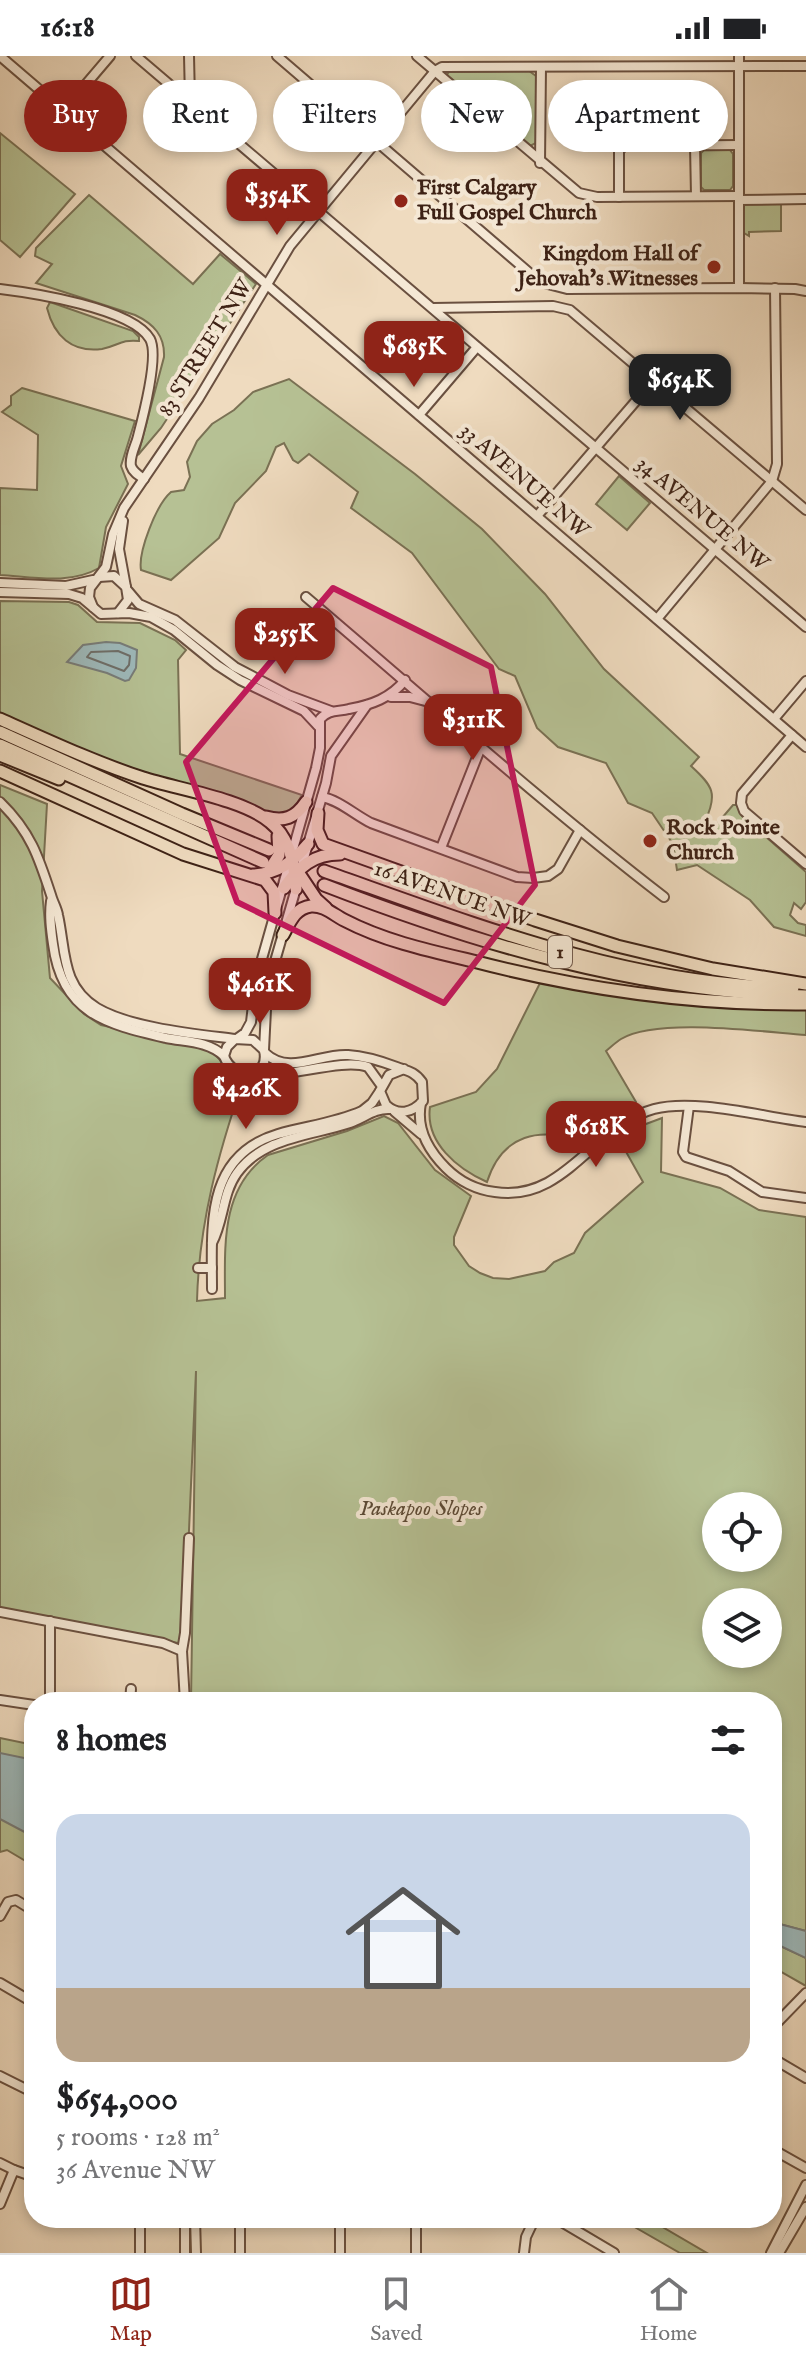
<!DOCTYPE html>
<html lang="en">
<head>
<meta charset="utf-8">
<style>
	:root { --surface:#fff; --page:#f2f2f2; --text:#202124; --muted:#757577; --line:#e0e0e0; --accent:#8f2418 }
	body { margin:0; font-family:"IM FELL English",serif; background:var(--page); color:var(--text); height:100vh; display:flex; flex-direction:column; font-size:30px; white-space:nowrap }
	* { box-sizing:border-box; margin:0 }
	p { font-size:26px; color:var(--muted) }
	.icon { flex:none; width:44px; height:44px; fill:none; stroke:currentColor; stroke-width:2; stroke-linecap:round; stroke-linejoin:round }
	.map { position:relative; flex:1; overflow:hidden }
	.sheet { position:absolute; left:24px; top:1636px; width:758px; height:536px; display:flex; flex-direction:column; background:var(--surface); border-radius:32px; box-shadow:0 4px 12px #0003 }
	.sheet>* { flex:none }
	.guide { position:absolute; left:24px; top:24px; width:758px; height:72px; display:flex; gap:16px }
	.tools { position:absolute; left:702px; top:1436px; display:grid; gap:16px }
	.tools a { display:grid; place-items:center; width:80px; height:80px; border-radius:50%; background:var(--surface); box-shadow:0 4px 12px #0003; font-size:40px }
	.price { position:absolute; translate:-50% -68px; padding:0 18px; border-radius:16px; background:var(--accent); color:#fff; font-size:26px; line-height:52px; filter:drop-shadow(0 2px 4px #0008) }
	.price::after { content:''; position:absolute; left:50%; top:48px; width:24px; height:18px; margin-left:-12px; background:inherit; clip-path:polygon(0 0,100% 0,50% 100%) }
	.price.current { background:#222; color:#fff }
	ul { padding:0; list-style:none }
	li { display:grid; align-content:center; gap:16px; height:424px; padding:0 32px }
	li+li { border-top:2px solid var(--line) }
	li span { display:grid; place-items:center; height:248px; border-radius:24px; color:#555 }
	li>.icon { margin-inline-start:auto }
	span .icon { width:144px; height:144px; fill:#fffc; stroke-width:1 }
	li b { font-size:34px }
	h2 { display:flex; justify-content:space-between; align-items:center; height:96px; padding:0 32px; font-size:34px }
	.chip { padding:0 28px; border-radius:36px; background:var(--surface); box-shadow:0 4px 12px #0003; font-size:28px; line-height:72px }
	.chip.current { background:var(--accent); color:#fff }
	.status { display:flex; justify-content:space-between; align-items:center; height:56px; padding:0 40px; background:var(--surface); direction:ltr }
	.status svg { height:22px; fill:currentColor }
	.tabs { display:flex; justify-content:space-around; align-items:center; height:112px; border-top:2px solid var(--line); background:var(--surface); font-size:22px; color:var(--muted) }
	.tabs a { display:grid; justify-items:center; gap:4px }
	.tabs .current { color:var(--accent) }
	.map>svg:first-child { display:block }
	.green { fill:#b6c194; stroke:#7a7154; stroke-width:2; fill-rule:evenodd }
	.water { fill:#9db9bb; stroke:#777c79; stroke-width:2 }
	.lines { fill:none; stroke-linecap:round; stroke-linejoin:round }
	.shore { stroke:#6d6d68; stroke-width:2 }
	.minor-casing { stroke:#6a5040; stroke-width:12 }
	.highway-casing { stroke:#3d2115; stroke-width:15 }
	.minor { stroke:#f5e8d5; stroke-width:8 }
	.highway { stroke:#efdbbf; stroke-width:11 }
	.marked { fill:#c2185b; fill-opacity:0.2; stroke:#c2185b; stroke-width:6; stroke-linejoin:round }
	.poi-dot { fill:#8f2418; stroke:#f5e8d5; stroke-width:3 }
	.labels { text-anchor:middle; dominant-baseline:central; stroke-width:8; stroke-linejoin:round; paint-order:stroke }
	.shield { fill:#f5e8d5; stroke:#745d4f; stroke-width:2 }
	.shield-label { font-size:20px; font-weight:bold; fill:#3d2115 }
	.poi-label { font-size:22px; font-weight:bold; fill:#3d2115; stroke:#f5e8d5; text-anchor:start }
	.street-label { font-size:22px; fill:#3d2115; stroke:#f5e8d5 }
	.park-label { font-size:22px; font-style:italic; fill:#5b4935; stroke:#f5e8d5 }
</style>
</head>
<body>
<div class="status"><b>16:18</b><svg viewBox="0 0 49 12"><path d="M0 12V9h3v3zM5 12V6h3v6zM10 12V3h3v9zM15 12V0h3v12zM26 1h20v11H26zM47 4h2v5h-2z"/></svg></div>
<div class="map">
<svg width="806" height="2197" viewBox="0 0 806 2197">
	<rect width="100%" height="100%" fill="#efdbbf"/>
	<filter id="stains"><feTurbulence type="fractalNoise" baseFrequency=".0025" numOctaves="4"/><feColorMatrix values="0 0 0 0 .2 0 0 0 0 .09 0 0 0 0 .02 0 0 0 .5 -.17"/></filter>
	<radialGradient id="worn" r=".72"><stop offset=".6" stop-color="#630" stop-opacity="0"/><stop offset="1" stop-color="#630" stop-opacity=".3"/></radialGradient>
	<!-- green -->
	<g class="green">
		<polygon points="529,15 536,20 536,87 530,90 446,20 449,16"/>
		<polygon points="0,77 75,138 20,201 0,184"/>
		<polygon points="704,94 730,94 733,98 733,130 730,134 704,134 701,131 701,97"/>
		<path d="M 89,139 L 193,228 L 220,198 L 256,228 L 161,372 L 138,399 L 164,301 C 165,280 154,268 135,259 L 36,227 L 52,208 L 35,200 L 36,192 Z"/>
		<polygon points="744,147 781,147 781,175 749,176 749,180 744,177"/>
		<path d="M 50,246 L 133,275 L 139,281 L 139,285 C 121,283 118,290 102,293 C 72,297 54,280 47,252 Z"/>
		<path d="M 289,323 L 415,418 L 482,473 L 545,538 L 604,613 L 699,701 L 691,710 C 713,730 718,738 705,765 L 708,771 L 716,769 L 733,749 L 738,749 L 742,760 L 806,816 L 806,846 L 801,853 L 794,847 L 790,859 L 798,867 L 806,869 L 806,880 L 774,871 L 750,844 L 697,809 L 677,814 L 673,788 L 652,757 L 628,747 L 606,707 L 558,691 L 537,672 L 515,620 L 499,613 L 412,497 L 351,452 L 358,436 L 309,398 L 298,407 L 293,404 L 284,387 L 276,391 L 266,415 L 235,447 L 219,482 L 171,524 L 141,514 C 138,496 156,449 171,436 L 184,434 L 190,421 L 187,406 L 197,385 L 212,368 L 234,354 L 253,336 Z"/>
		<path d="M 22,332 L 135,365 L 121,410 L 128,428 L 106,471 L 99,512 C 70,529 33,521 0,519 L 0,432 L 37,434 L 38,379 L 2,356 L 11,349 L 11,340 Z"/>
		<polygon points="619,420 650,447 627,474 596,448"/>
		<polygon points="0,545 69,546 78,549 97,566 140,567 175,584 186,594 178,604 180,698 302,739 291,758 272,761 234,745 110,705 0,659"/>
		<path d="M 0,729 L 47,748 L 42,835 L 50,922 L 84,958 L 101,969 L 206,992 C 226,1003 220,1015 243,1025 C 218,1098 199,1167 197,1245 L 225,1242 C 225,1191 220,1132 268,1099 L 347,1075 L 384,1060 L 398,1067 L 435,1114 L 471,1140 L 454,1181 L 454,1189 L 469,1210 L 480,1217 L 493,1222 L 509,1223 L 545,1215 L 554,1206 L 574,1197 L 585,1177 L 643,1126 L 620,1085 L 638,1071 L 662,1062 L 661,1116 L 720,1132 L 759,1154 L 806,1161 L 806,1875 L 772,1866 L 772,1646 L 191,1646 L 196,1315 L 184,1588 L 0,1556 ZM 716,1450 L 768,1450 L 768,1502 L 716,1502 ZM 716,1546 L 768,1546 L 768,1598 L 716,1598 Z"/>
		<path d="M 541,925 L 806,953 L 806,979 C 763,976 657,961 621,983 C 616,986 611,991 606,995 L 636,1046 L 583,1086 C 540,1070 502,1078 487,1126 C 458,1113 425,1087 430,1051 L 476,1036 L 497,1013 Z"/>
		<polygon points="0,1682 34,1689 34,1810 7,1794 0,1796"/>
		<polygon points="772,1886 806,1902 806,1930 776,1913 772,1916"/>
		<polygon points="619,2162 647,2162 707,2197 680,2197"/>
	</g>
	<!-- water -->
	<g class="water">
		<polygon points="106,586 120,587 137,594 136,612 129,624 125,625 107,617 67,606 83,589"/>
		<polygon points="0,1697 34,1704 34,1721 30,1725 34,1725 34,1781 0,1763"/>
		<polygon points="772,1866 806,1875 806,1902 772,1886"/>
	</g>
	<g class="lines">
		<!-- shore -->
		<polygon class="shore" points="118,595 130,600 129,609 124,615 87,601 91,596"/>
		<!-- minor casing -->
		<g class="minor-casing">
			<g id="minor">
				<polyline points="0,0 806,691"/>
				<polyline points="136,0 806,571"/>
				<polyline points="189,0 190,43"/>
				<polyline points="277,0 540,226 567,233 739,232 795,233 806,235"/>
				<polyline points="417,0 579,137 597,141 739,140"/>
				<polyline points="64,54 110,0"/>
				<polyline points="695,89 696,140"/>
				<polyline points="540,107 541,11"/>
				<polyline points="619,141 619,94 624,90 739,89"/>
				<polyline points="739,144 806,143"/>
				<polyline points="739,232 739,0"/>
				<path d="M 0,233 C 33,237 132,252 150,283 C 159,299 143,361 138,380 C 136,389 129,401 131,410 C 133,416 138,419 144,423"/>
				<polyline points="433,252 553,250 570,254 806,454"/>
				<polyline points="419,359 477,291"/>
				<polyline points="537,460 654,324"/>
				<polyline points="123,465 119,493 126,531"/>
				<polyline points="99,521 114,520 126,531 128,544 118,557"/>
				<polyline points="0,527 66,530 93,524"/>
				<polyline points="128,535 139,548 175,564 235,611 288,639 331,655"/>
				<polyline points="0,536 69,538 82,542 101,558 129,557 151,561 174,574 217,609 240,624 304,655 318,670"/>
				<path d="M 306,541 C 425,642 541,746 664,841"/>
				<polyline points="93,551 89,541 90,532 106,511 113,478 124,452 199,342 290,190 435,15 442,11 806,10"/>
				<polyline points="657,563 772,425 777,408 775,232"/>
				<polyline points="391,641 410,641 429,646"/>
				<polyline points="774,663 806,625"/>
				<polyline points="792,679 742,738 741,747 744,755 806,808"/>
				<path d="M 322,741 C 339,744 355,759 371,767 L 517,821 L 533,822 L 548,820 L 558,813 L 580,774"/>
				<path d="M 0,746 C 31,776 39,802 52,842 C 54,848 57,853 58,859 C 66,895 61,930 97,952 C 131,972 196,978 235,983"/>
				<polyline points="441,792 481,691"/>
				<polyline points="301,812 326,727 331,700 367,649"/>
				<path d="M 51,845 C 49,860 51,874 53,888 C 62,958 106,968 166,982 C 186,986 208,985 224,1000"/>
				<path d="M 238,982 L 245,977 L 251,966 L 256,924 L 316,712 L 320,692 L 320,663 C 329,653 338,656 349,653 C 371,649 391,642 405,624"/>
				<polyline points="264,994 267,933 297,829"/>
				<path d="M 265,997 C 289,1020 320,997 348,999 C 365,1000 381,1005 397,1011 C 408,1015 415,1016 422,1026 L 423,1045 C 412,1057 398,1060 386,1049 L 380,1035 L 389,1019 L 404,1013"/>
				<path d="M 249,1020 C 262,1016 267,1007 264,994 L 253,984 L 235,983 L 227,991 L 224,1000 C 239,1044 332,998 368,1011 L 381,1029"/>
				<path d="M 421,1047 C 416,1072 428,1094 446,1112 C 459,1125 477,1134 495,1136 C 565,1147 594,1069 654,1053 C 695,1042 763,1061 806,1066"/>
				<polyline points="689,1050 683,1096 686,1101 729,1115 762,1136 806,1142"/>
				<polyline points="395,1056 421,1078"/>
				<path d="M 212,1187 C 224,1165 222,1138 237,1117 C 263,1081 311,1080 350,1067 C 364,1062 375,1052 390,1053"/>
				<polyline points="198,1212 212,1212"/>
				<path d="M 212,1233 C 212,1172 204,1100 278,1078 C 306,1070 335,1067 362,1055 L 372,1047 L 380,1035"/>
				<polyline points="0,1556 163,1587 182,1595"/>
				<polyline points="50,1565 50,1646"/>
				<polyline points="0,1644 34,1649"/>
				<polyline points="130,1646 131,1633"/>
				<polyline points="185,1646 182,1595 185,1577 189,1482"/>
				<polyline points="0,1860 8,1846 16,1844 34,1855"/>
				<polyline points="0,1927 34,1947"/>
				<polyline points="772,1972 806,1937"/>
				<polyline points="772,2002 806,2022"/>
				<polyline points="0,2020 34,2037"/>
				<polyline points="772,2093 806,2112"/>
				<polyline points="0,2107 14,2114"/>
				<polyline points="0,2148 14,2114 34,2121"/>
				<polyline points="140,2162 140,2197"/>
				<polyline points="195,2162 196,2197"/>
				<polyline points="340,2162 340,2197"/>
				<polyline points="416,2162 416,2197"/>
				<polyline points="555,2162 614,2197"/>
				<polyline points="185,2197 185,2162"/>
				<polyline points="240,2197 240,2162"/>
				<polyline points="524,2197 526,2181 535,2162"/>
				<polyline points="771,2197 806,2129"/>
				<polyline points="779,2197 806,2151"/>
			</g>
		</g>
		<!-- highway casing -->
		<g class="highway-casing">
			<g id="highway">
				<path d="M 0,663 C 47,684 94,706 143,722 C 177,733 243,743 270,766 C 289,781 295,809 296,833"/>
				<polyline points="0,676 182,758 269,794"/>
				<polyline points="0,689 263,806"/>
				<polyline points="0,699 59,723"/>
				<polyline points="0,715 183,798 265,824 274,836 275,857"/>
				<polyline points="318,757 317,774 323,788 535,864 617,890 713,913 806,928"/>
				<path d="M 266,761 C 284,766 295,762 306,746"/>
				<polyline points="269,815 279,799 278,780"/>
				<path d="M 324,815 C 477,869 628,929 793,932"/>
				<polyline points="298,816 316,843 326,852"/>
				<path d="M 253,819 C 278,817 292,807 308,788"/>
				<path d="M 324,829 C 479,889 639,936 806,940"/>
				<path d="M 284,832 C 299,811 313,798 340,798"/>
				<path d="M 283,879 C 290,866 295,852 311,850 C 324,849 334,859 344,864 C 384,885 430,895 473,905 C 580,933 695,949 806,948"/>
			</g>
		</g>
		<!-- minor -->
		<use href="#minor" class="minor"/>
		<!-- highway -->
		<use href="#highway" class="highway"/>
	</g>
	<!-- marked area -->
	<path class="marked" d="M 333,532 L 491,611 L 535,829 L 444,947 L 237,846 L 186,706 Z"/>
	<!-- markers -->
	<g class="poi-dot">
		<circle cx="401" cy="145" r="8"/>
		<circle cx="714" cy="211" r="8"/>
		<circle cx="650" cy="785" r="8"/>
	</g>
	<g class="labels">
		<!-- shield labels -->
		<rect class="shield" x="548" y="880" width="24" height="32" rx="6"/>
		<g class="shield-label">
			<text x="560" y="896">1</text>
		</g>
		<!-- poi labels -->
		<g class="poi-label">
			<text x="417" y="132">First Calgary<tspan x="417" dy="25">Full Gospel Church</tspan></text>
			<text x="698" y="198" text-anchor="end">Kingdom Hall of<tspan x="698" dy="25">Jehovah's Witnesses</tspan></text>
			<text x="666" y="772">Rock Pointe<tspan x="666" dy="25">Church</tspan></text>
		</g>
		<!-- street labels -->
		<g class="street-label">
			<text transform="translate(206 292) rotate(-58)">83 STREET NW</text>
			<text transform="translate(524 425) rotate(41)">33 AVENUE NW</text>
			<text transform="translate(702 458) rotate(40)">34 AVENUE NW</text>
			<text transform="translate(452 839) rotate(19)">16 AVENUE NW</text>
		</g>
		<!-- park labels -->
		<g class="park-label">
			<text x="421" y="1453">Paskapoo Slopes</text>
		</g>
	</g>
	<rect width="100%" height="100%" filter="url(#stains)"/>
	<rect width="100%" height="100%" fill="url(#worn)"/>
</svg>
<div class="tools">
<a><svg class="icon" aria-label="locate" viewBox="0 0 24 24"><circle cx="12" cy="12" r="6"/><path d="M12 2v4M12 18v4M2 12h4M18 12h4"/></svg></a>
<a><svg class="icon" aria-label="layers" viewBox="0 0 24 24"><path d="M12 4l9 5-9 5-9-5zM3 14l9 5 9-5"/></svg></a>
</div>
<b class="price" style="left:277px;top:181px">$354K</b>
<b class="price" style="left:414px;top:333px">$685K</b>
<b class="price current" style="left:680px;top:366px">$654K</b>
<b class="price" style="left:285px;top:620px">$255K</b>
<b class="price" style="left:473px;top:706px">$311K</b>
<b class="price" style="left:260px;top:970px">$461K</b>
<b class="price" style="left:246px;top:1075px">$426K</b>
<b class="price" style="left:596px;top:1113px">$618K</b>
<div class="guide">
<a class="chip current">Buy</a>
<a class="chip">Rent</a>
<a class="chip">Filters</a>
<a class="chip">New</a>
<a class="chip">Apartment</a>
</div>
<section class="sheet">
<h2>8 homes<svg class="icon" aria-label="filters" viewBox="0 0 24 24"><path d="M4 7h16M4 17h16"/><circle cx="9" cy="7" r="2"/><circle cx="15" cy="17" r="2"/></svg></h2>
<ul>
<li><span style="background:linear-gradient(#c9d6e8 70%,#b9a48a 0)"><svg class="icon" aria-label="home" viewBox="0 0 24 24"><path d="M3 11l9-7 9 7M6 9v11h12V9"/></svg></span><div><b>$654,000</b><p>5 rooms · 128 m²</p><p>36 Avenue NW</p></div></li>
</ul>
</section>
</div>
<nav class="tabs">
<a class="current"><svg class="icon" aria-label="map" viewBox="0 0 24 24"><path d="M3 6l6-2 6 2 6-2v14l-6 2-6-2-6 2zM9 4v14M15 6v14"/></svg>Map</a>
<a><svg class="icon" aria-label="saved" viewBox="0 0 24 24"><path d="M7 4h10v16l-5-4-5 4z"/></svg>Saved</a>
<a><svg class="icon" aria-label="home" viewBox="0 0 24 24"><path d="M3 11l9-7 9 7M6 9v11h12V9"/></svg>Home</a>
</nav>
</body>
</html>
